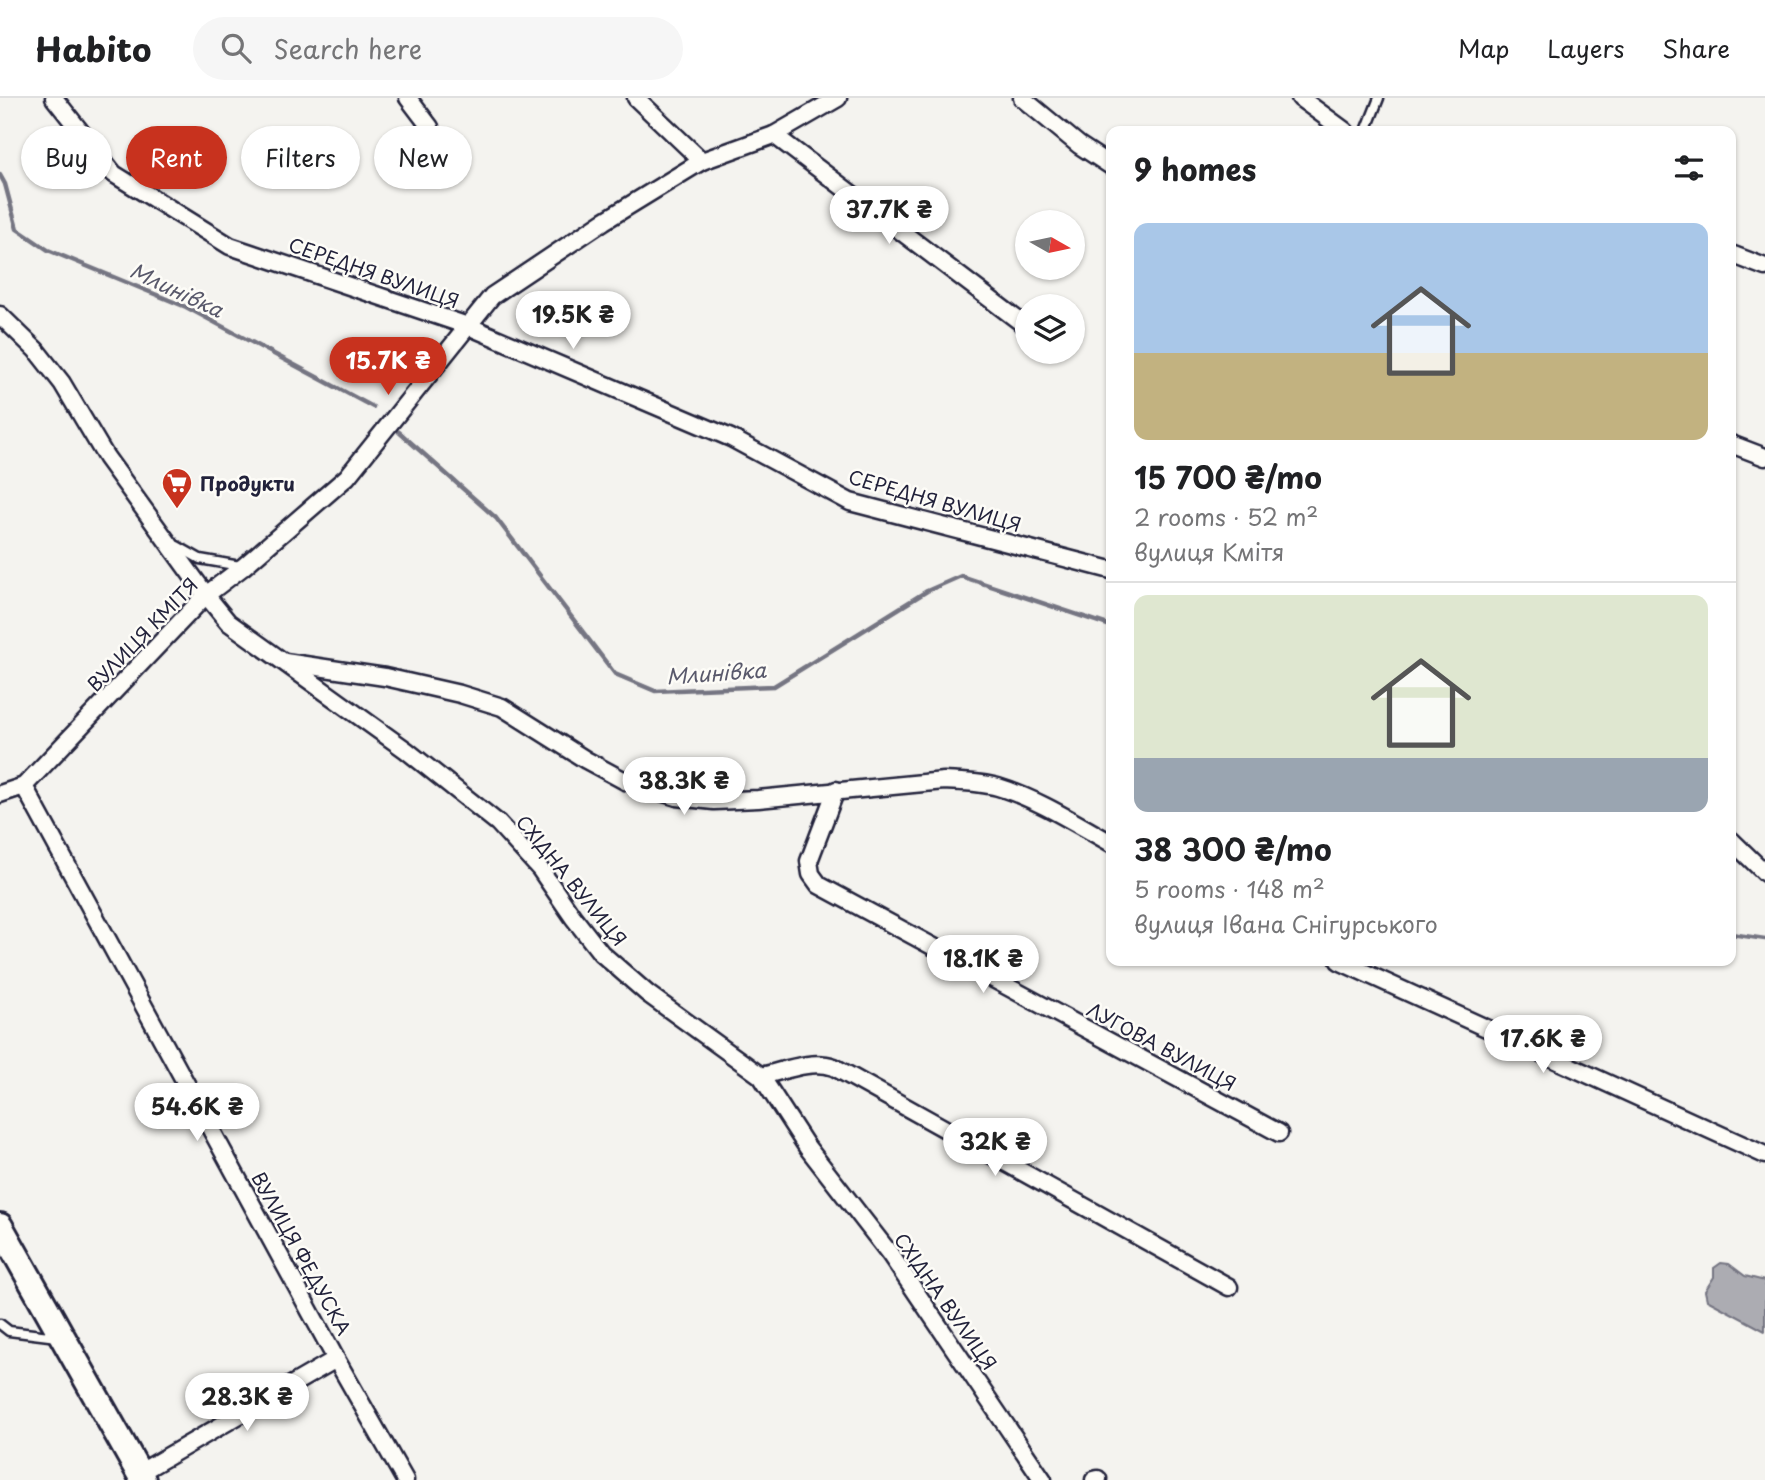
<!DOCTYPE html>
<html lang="en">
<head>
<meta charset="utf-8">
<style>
	:root { --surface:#fff; --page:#f6f6f6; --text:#202124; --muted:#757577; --line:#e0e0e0; --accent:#c8321e }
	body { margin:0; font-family:"Playpen Sans",sans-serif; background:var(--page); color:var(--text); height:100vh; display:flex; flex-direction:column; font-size:26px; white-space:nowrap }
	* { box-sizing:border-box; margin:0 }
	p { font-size:23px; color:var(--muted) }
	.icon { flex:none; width:38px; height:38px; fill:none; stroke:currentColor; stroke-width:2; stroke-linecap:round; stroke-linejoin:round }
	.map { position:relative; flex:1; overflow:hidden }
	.drawer { position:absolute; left:1106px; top:28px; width:630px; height:840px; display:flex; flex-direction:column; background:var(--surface); border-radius:14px; box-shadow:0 2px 5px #0004 }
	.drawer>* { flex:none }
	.hud { position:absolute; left:21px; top:28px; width:665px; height:63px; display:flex; gap:14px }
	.needle { width:46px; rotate:99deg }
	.tools { position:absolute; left:1015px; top:112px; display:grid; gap:14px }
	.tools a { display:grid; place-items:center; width:70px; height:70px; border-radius:50%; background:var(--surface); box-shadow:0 2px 5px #0004; font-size:35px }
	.price { position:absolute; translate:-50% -60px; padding:0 16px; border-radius:24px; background:#fff; color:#222; font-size:23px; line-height:46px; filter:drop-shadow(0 2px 4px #0008) }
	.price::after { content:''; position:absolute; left:50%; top:42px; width:21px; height:16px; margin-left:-10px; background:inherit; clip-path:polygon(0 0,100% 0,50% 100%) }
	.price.selected { background:var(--accent); color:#fff }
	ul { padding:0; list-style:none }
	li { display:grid; align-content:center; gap:14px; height:371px; padding:0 28px }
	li+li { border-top:2px solid var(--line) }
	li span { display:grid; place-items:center; height:217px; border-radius:14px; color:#555 }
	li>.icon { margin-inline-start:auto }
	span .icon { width:126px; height:126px; fill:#fffc; stroke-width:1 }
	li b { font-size:30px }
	h2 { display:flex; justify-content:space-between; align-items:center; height:84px; padding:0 28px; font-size:30px }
	.tag { padding:0 24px; border-radius:32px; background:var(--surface); box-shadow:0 2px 5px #0004; font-size:24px; line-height:63px }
	.tag.selected { background:var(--accent); color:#fff }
	header { display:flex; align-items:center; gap:42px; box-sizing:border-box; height:98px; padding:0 35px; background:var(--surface); border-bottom:2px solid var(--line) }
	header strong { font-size:33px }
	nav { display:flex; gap:38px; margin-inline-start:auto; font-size:24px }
	.search { width:490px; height:63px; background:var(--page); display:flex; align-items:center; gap:18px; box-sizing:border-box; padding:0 24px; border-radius:38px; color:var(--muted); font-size:26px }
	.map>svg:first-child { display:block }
	.water { fill:#acacb2; stroke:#757582; stroke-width:2 }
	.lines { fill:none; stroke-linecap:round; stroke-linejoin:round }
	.stream { stroke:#757582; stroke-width:4.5 }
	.service-casing { stroke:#22223b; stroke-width:13 }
	.minor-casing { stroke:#22223b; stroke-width:21 }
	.primary-casing { stroke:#22223b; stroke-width:30 }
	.service { stroke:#fdfcf7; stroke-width:8 }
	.minor { stroke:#fdfcf7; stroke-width:16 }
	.primary { stroke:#fdfcf7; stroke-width:24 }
	.labels { text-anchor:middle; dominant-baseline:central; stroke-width:5; stroke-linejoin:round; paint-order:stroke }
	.street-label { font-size:19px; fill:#22223b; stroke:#fdfcf7 }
	.poi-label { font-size:19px; font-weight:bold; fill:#22223b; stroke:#fdfcf7; text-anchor:start }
	.water-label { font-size:21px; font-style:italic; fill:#59596b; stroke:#fdfcf7 }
</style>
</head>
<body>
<header>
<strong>Habito</strong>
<div class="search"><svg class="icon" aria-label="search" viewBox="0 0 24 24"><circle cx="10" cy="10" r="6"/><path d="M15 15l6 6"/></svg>Search here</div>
<nav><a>Map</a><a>Layers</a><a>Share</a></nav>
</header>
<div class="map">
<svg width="1765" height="1382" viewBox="0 0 1765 1382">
	<rect width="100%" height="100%" fill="#f4f3ef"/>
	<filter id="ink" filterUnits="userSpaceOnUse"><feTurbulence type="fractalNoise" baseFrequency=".0143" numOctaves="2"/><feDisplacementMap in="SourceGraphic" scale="14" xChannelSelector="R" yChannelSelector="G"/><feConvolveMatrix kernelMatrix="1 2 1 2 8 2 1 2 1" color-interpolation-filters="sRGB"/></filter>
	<g filter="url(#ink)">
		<!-- water -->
		<polygon class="water" points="1721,1165 1729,1166 1745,1178 1765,1183 1765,1233 1707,1202 1705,1193 1714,1179 1714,1170"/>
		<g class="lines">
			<!-- stream -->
			<g class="stream">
				<polyline points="0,77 5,86 17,131 48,152 186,209 373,309"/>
				<polyline points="399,334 496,420 615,576 655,593 774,588 927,493 961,478 1111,528"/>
				<polyline points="1731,836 1765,841"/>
			</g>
			<!-- service casing -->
			<g class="service-casing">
				<g id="service">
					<polyline points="1366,33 1379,0"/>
					<polyline points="177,448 200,461 240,468"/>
					<polyline points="0,1226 9,1233 57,1239"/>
				</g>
			</g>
			<!-- minor casing -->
			<g class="minor-casing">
				<g id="minor">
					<polyline points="54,0 114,76 230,148 468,228 731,340 850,404 1111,472"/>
					<polyline points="408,0 430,29"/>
					<polyline points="636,0 702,63"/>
					<polyline points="1022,0 1079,47 1111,68"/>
					<polyline points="1300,0 1345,33"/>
					<polyline points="774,37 1027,229"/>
					<polyline points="1731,156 1765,169"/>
					<polyline points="0,217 36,252 62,285 106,359 206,497 228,524 406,652 498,725 540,771 573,819 601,855 648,896 761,978 807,1049 890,1156 1043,1382"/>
					<polyline points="1731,346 1765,359"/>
					<path d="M 285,564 L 385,579 L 460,596 L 502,609 L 586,662 L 625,683 L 677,699 L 714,703 L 758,701 L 944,683 C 962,684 981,684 998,689 C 1038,701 1075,725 1111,745"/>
					<polyline points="24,688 336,1261 405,1382"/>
					<polyline points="836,692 809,763 811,776 819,787 1279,1035"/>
					<polyline points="0,696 24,688 206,497 243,469 347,379 492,198 604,123 702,63 774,37 838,0"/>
					<polyline points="1731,742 1765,775"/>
					<polyline points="1339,863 1765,1057"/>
					<path d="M 761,978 C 784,973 811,961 834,969 L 1229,1189"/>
					<polyline points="139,1375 336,1261"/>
					<polyline points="1094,1382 1098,1381"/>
				</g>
			</g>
			<!-- primary casing -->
			<g class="primary-casing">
				<polyline id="primary" points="0,1128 143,1382"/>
			</g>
			<!-- service -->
			<use href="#service" class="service"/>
			<!-- minor -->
			<use href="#minor" class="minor"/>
			<!-- primary -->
			<use href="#primary" class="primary"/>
		</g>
	</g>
	<!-- icons -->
	<defs>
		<g id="supermarket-pin" transform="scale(1.575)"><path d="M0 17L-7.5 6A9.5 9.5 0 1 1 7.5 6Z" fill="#c8321e" stroke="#fdfcf7"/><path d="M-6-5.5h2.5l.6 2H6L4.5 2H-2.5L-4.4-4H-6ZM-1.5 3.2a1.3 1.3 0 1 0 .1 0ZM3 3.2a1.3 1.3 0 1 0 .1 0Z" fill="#fff"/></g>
	</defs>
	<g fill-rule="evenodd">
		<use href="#supermarket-pin" x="177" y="385"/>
	</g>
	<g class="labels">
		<!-- street labels -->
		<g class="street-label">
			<text transform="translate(374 174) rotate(19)">СЕРЕДНЯ ВУЛИЦЯ</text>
			<text transform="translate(935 402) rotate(16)">СЕРЕДНЯ ВУЛИЦЯ</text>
			<text transform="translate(142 536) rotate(-46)">ВУЛИЦЯ КМІТЯ</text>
			<text transform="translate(572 782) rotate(51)">СХІДНА ВУЛИЦЯ</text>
			<text transform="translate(1162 948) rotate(28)">ЛУГОВА ВУЛИЦЯ</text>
			<text transform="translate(302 1155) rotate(61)">ВУЛИЦЯ ФЕДУСКА</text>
			<text transform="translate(946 1203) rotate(55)">СХІДНА ВУЛИЦЯ</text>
		</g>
		<!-- poi labels -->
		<g class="poi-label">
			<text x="200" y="385">Продукти</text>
		</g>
		<!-- water labels -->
		<g class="water-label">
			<text transform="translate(177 191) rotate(25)">Млинівка</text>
			<text transform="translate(716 574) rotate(-4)">Млинівка</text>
		</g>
	</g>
</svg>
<div class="tools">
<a><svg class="needle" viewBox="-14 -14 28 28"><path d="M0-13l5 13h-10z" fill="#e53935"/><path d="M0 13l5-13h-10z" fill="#757577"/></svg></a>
<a><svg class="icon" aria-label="layers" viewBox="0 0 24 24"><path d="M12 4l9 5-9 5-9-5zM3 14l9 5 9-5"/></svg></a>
</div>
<b class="price" style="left:889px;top:148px">37.7K ₴</b>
<b class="price" style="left:573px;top:253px">19.5K ₴</b>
<b class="price selected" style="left:388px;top:299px">15.7K ₴</b>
<b class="price" style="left:684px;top:719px">38.3K ₴</b>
<b class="price" style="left:983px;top:897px">18.1K ₴</b>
<b class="price" style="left:1543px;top:977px">17.6K ₴</b>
<b class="price" style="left:197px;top:1045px">54.6K ₴</b>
<b class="price" style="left:995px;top:1080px">32K ₴</b>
<b class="price" style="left:247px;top:1335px">28.3K ₴</b>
<div class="hud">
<a class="tag">Buy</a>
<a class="tag selected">Rent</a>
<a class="tag">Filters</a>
<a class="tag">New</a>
</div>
<section class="drawer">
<h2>9 homes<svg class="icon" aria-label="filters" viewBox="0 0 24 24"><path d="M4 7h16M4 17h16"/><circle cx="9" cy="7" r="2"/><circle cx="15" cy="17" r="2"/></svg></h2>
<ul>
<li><span style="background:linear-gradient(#a9c7e8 60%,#c2b280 0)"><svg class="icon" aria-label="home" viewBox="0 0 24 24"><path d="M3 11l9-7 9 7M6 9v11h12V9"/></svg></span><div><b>15 700 ₴/mo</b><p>2 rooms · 52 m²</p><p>вулиця Кмітя</p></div></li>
<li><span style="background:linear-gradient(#dfe7d0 75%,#9aa5b1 0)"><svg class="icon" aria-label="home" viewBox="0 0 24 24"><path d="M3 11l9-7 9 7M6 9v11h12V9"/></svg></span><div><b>38 300 ₴/mo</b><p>5 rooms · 148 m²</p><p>вулиця Івана Снігурського</p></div></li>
</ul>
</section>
</div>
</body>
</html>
